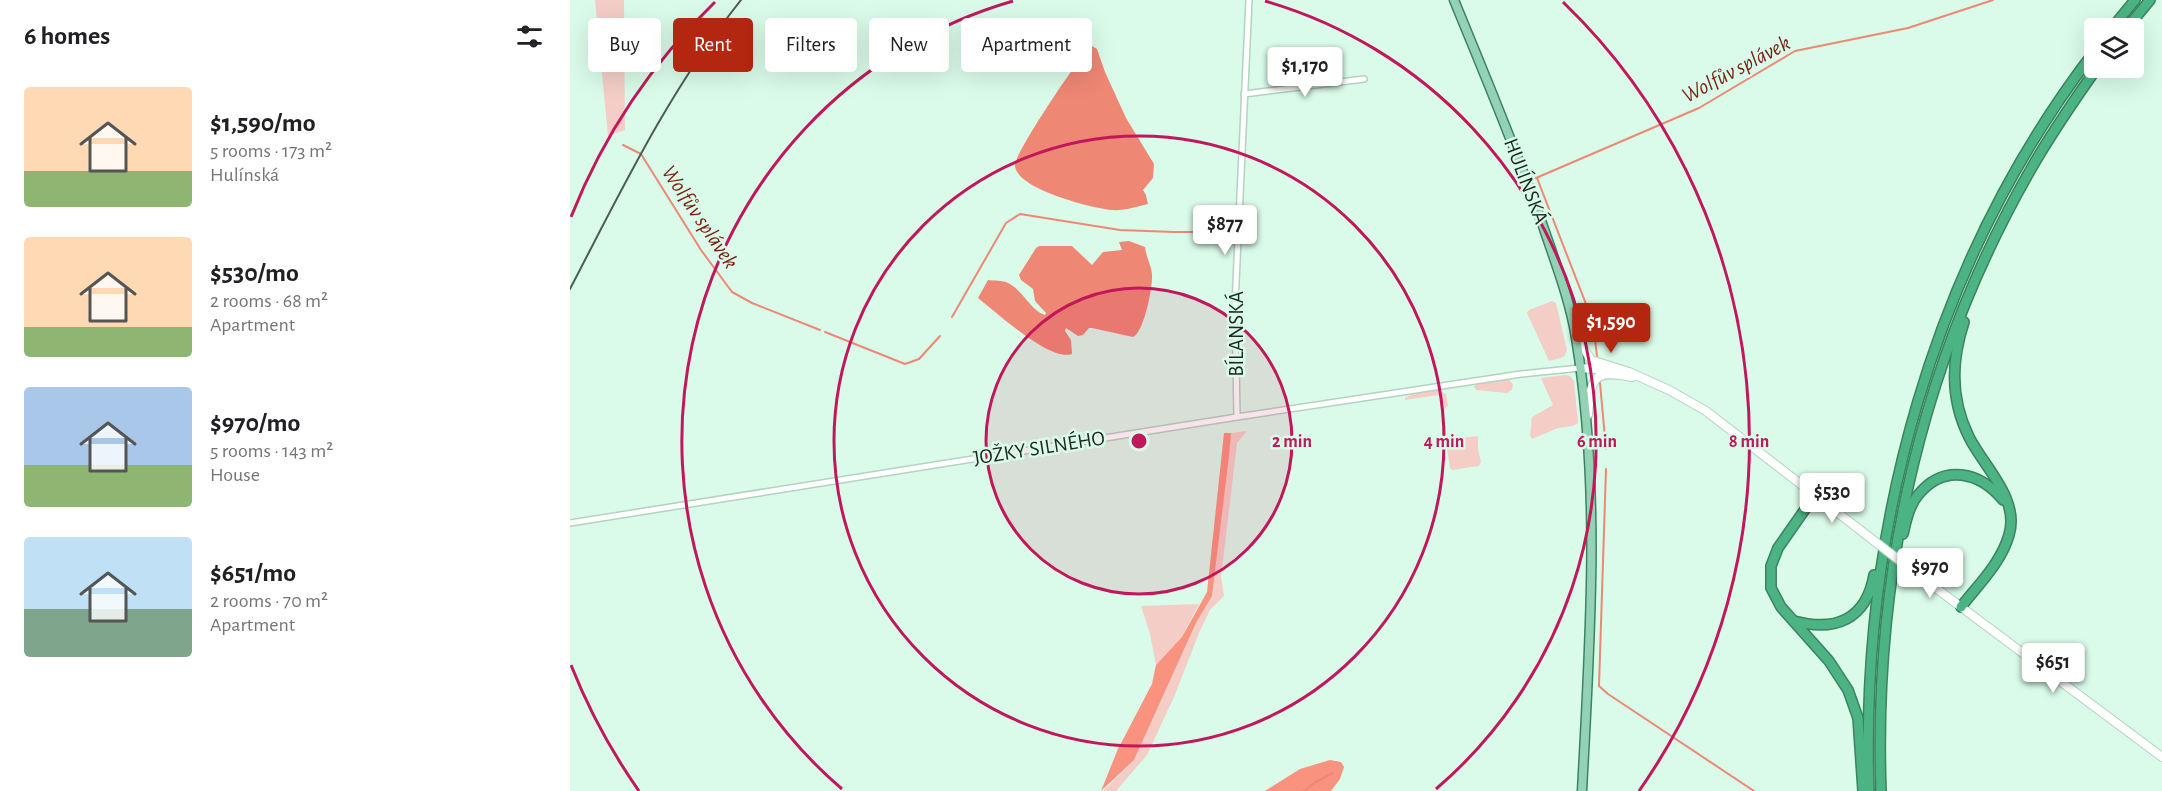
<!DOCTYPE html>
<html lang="en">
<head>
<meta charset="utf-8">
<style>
	:root { --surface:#fff; --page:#f2f2f2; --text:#202124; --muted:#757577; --accent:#b32610 }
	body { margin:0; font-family:"Alegreya Sans",sans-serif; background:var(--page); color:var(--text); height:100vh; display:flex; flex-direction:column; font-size:22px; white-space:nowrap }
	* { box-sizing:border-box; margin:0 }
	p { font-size:20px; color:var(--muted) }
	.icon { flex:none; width:33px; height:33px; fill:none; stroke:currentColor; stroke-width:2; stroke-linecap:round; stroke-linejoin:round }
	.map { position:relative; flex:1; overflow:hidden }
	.side { display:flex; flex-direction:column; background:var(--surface); width:570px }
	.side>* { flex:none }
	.guide { position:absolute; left:18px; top:18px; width:570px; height:54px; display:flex; gap:12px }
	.buttons { position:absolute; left:1514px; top:18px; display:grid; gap:12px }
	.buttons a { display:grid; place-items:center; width:60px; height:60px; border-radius:6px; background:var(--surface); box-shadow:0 6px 24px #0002; font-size:30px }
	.price { position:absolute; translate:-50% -51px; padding:0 14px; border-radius:6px; background:#fff; color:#222; font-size:20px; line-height:39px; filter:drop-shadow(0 2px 3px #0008) }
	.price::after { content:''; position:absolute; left:50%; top:36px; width:18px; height:14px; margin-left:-9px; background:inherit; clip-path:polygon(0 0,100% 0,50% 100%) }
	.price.on { background:var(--accent); color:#fff }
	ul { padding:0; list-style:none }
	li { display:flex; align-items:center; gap:18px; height:150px; padding:0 24px }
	li span { display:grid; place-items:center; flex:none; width:168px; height:120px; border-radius:6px; color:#555 }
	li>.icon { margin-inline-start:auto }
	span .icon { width:72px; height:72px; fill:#fffc; stroke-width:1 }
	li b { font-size:26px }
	h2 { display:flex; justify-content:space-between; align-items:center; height:72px; padding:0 24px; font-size:26px }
	.chip { padding:0 21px; border-radius:6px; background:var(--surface); box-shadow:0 6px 24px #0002; font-size:21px; line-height:54px }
	.chip.on { background:var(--accent); color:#fff }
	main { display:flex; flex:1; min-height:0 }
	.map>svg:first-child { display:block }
	.green { fill:#f4cec6 }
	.forest { fill:#f9927e }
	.water { fill:#ee8774 }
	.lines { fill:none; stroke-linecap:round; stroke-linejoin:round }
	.stream { stroke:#ee8774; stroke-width:2 }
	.street-casing { stroke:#b3d3c1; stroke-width:8 }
	.secondary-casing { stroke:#b3d3c1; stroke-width:10 }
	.primary-casing { stroke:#3b8361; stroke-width:11 }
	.highway-casing { stroke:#3b8361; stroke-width:12 }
	.street { stroke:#fff; stroke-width:5 }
	.secondary { stroke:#fff; stroke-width:8 }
	.primary { stroke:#94d2b5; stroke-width:8 }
	.highway { stroke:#4cb484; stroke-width:9 }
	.rail { stroke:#4b5d53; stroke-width:2 }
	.secondary-bridge-casing { stroke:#b3d3c1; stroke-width:10; stroke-linecap:butt }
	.secondary-bridge { stroke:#fff; stroke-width:8 }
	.ring { fill:none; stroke:#c2185b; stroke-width:3 }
	.labels { text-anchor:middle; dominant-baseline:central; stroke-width:5; stroke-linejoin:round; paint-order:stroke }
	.street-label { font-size:21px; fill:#1b2821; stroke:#dafbe9 }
	.water-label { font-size:22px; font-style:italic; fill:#791e10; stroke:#dafbe9 }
	.centre { fill:#c2185b; stroke:#dafbe9; stroke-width:3 }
	.ring-label { font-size:18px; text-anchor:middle; font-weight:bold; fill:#c2185b; stroke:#dafbe9; stroke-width:5; stroke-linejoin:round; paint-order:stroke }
</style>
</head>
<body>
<main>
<section class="side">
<h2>6 homes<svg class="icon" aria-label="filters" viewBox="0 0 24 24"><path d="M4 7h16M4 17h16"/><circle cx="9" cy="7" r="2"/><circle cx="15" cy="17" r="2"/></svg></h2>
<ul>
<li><span style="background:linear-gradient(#ffd9b3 70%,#8fb573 0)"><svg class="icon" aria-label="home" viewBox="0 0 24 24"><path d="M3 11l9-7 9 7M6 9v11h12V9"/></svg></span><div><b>$1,590/mo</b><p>5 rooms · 173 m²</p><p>Hulínská</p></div></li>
<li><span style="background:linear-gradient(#ffd9b3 75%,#8fb573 0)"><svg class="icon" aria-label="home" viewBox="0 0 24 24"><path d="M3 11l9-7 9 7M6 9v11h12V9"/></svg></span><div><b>$530/mo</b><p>2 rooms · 68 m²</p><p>Apartment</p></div></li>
<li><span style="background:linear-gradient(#a9c7e8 65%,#8fb573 0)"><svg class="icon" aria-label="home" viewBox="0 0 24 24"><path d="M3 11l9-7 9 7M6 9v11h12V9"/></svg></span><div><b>$970/mo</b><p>5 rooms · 143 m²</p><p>House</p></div></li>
<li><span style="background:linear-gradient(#bfe0f5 60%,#7fa58c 0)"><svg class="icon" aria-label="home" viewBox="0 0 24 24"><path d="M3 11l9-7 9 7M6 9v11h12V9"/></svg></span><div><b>$651/mo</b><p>2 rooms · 70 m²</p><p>Apartment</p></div></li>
</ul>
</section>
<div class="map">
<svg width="1592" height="791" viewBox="0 0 1592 791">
	<rect width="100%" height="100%" fill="#dafbe9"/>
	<!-- green -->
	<g class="green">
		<polygon points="25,0 54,0 55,130 38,136"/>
		<polygon points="982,301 986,303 997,350 994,357 979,361 957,313 959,310"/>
		<polygon points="995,375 1000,376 1004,381 1008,423 1003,426 988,428 962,439 960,436 962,417 983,405 971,378"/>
		<polygon points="938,379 943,384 942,390 937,393 906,390 904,387 906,384"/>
		<polygon points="868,390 876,394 878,406 873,410 877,440 908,436 908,449 911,462 909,466 882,470 880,468 869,395 835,400 835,398 842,394"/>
		<polygon points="677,431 667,443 651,577 654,596 640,610 629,633 604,697 577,755 546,791 533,791 564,760 626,623 642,596 661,433"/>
		<polygon points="629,604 612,637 586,665 580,634 571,606"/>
	</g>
	<!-- forest -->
	<g class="forest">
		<polygon points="654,433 661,433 659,456 642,596 626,623 564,760 531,791 548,749 582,684 586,665 612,637 637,592"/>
		<polygon points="760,760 771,762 774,767 770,779 761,791 695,791 730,769"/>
	</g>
	<!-- water -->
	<g class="water">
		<path d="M 522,46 L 527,49 L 535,72 L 556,118 L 584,164 L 583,178 L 573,190 L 576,195 L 578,204 C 566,207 554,211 541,210 C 522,208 445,189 445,165 C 445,153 511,53 522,46 Z"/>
		<path d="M 559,241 L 575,247 C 576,257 581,264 582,274 C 583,287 574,332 563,337 L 522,328 L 519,328 L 513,335 L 508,336 L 496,328 L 495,331 L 501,340 L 502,354 C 480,362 426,312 408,298 L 418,280 C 425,281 432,280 438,283 C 453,290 460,310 475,315 L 476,313 L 465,301 L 463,289 L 451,280 L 449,275 L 466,248 L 469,246 L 502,246 L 522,265 L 533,252 L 552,250 L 549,242 Z"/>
	</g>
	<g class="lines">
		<!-- stream -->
		<g class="stream">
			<polyline points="53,145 71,154 131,250 162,292 182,303 250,330"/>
			<polyline points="966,178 1129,108 1225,51 1338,28 1423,0"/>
			<polyline points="967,178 1023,322 1027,356"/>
			<polyline points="382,317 436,223 450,214 550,230 604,232 661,232"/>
			<polyline points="255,332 335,364 349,359 370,336"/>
			<polyline points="1030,383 1036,449"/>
			<polyline points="1036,469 1029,686 1038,694 1184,791"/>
			<polyline points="734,791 744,783 763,773"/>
		</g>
		<!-- street casing -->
		<g class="street-casing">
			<g id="street">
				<polyline points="674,94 794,79"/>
				<polyline points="667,417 665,305 679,0"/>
				<polyline points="0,523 667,417 951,374 1010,368"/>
			</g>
		</g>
		<!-- secondary casing -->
		<g class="secondary-casing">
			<g id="secondary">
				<polyline points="1007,338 1021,360 1059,372 1099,390 1136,411 1294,533"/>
				<polyline points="1010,368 1036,370"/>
				<path d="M 1018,415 C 1021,378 1022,369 1062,377"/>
				<polyline points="1343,571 1592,757"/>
			</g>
		</g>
		<!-- primary casing -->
		<g class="primary-casing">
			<path id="primary" d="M 884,0 C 915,76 947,151 974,229 C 986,264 1000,301 1006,338 C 1031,490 1020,638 1012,791"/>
		</g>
		<!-- highway casing -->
		<g class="highway-casing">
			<g id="highway">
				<polyline points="1542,28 1565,0"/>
				<polyline points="1557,28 1580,0"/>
				<polyline points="1245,495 1208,548 1201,566 1201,588 1211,607 1259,661 1278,690 1288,718 1293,791"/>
				<path d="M 1333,534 C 1336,521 1339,506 1348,495 C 1374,463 1410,472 1433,500"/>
				<path d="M 1391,607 C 1408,585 1431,563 1439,535 C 1450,499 1414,467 1399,437 C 1380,399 1381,361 1394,322"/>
				<path d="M 1224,621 C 1265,632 1296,620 1304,575"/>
				<path d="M 1299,791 C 1290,529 1363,262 1524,52"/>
				<path d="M 1311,791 C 1303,570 1353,354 1465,162 C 1484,130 1505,99 1527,68"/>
			</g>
		</g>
		<!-- street -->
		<use href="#street" class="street"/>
		<!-- secondary -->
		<use href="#secondary" class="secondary"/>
		<!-- primary -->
		<use href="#primary" class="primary"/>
		<!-- highway -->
		<use href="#highway" class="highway"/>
		<!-- rail -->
		<path class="rail" d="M 0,289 C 53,187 99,91 171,0"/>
		<!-- secondary-bridge casing -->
		<g class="secondary-bridge-casing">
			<polyline id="secondary-bridge" points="1294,533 1343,571"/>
		</g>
		<!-- secondary-bridge -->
		<use href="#secondary-bridge" class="secondary-bridge"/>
	</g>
	<!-- distance rings -->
	<circle cx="569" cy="441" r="153" fill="#c2185b" fill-opacity=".12"/>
	<g class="ring">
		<circle cx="569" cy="441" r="153"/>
		<circle cx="569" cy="441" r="305"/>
		<path d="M272 789A458 458 0 0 1 443 1M695 1A458 458 0 0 1 866 789"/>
		<path d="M69 791A610 610 0 0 1 1 665M1 217A610 610 0 0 1 145 2M993 2A610 610 0 0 1 1069 791"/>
	</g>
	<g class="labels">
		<!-- street labels -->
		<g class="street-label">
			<text transform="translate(956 181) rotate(69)">HULÍNSKÁ</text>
			<text transform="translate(666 334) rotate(-90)">BÍLANSKÁ</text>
			<text transform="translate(469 448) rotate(-9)">JOŽKY SILNÉHO</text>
		</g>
		<!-- water labels -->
		<g class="water-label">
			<text transform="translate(1166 69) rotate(-28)">Wolfův splávek</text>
			<text transform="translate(130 217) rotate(56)">Wolfův splávek</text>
		</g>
	</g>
	<circle cx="569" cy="441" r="9" class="centre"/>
	<g class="ring-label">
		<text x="722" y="447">2 min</text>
		<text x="874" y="447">4 min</text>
		<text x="1027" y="447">6 min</text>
		<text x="1179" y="447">8 min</text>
	</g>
</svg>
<div class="buttons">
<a><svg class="icon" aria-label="layers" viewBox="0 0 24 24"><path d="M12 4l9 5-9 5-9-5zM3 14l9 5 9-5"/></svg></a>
</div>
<b class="price" style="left:735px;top:98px">$1,170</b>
<b class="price" style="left:655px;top:256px">$877</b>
<b class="price on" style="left:1041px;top:354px">$1,590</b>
<b class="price" style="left:1262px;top:524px">$530</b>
<b class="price" style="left:1360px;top:599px">$970</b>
<b class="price" style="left:1483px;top:694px">$651</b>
<div class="guide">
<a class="chip">Buy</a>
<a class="chip on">Rent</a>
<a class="chip">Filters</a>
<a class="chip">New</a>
<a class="chip">Apartment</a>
</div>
</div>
</main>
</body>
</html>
